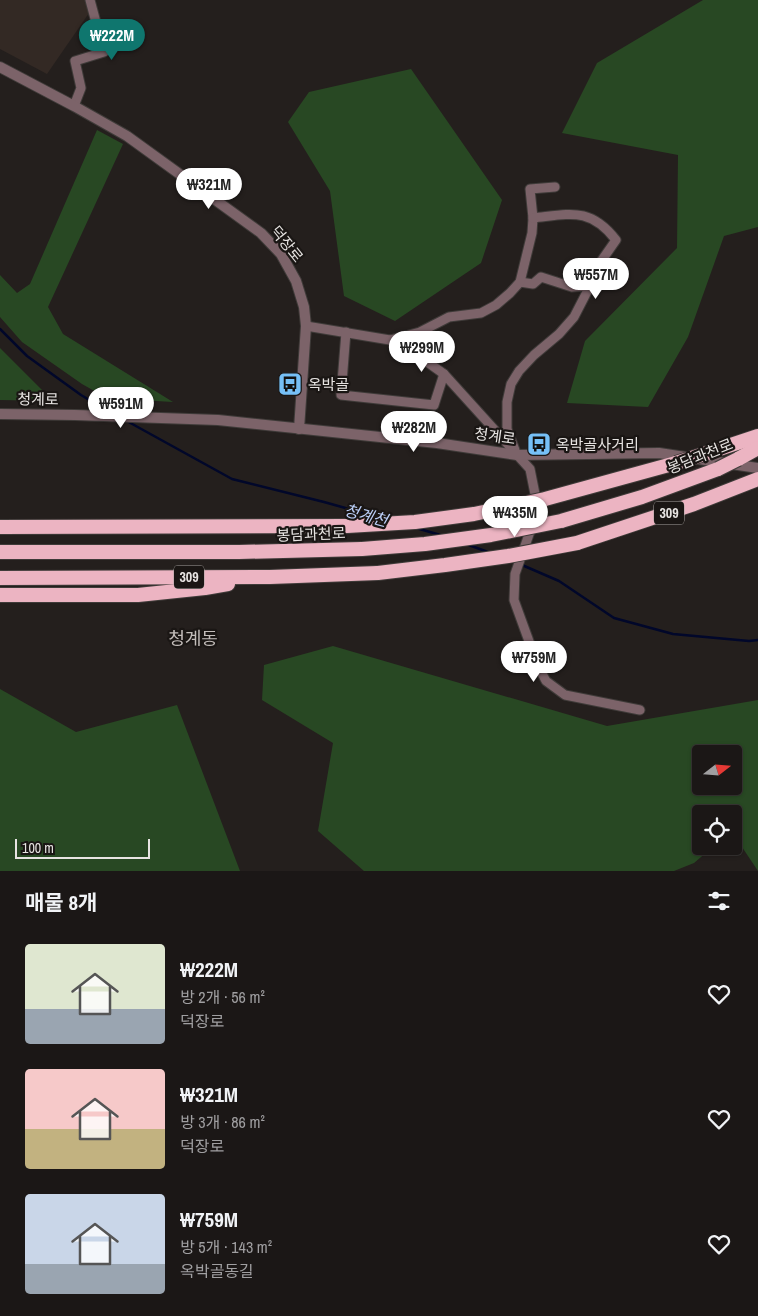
<!DOCTYPE html>
<html lang="ko">
<head>
<meta charset="utf-8">
<style>
	:root { --surface:#1b1716; --page:#282423; --text:#f1f3f6; --muted:#a09fa1; --line:#393635; --accent:#0f766e }
	body { margin:0; font-family:"Archivo Narrow","Noto Sans KR",sans-serif; background:var(--page); color:var(--text); height:100vh; display:flex; flex-direction:column; font-size:19px; white-space:nowrap }
	* { box-sizing:border-box; margin:0 }
	p { font-size:16px; color:var(--muted) }
	.icon { flex:none; width:28px; height:28px; fill:none; stroke:currentColor; stroke-width:2; stroke-linecap:round; stroke-linejoin:round }
	.map { position:relative; height:871px; overflow:hidden }
	.drawer { display:flex; flex-direction:column; background:var(--surface); flex:1 }
	.drawer>* { flex:none }
	.needle { width:32px; rotate:73deg }
	.tools { position:absolute; left:692px; top:745px; display:grid; gap:10px }
	.tools a { display:grid; place-items:center; width:50px; height:50px; border-radius:5px; background:var(--surface); box-shadow:0 1px 4px #0004,0 0 0 1px var(--line); font-size:25px }
	.scale { position:absolute; left:15px; bottom:12px; width:135px; box-sizing:border-box; padding-left:5px; border:2px solid #e7e4e2; border-top:0; font-size:14px; line-height:18px; white-space:nowrap; color:#e7e4e2; -webkit-text-stroke:4px #1a1614; paint-order:stroke }
	.price { position:absolute; translate:-50% -42px; padding:0 11px; border-radius:18px; background:#fff; color:#222; font-size:16px; line-height:32px; filter:drop-shadow(0 1px 2px #0008) }
	.price::after { content:''; position:absolute; left:50%; top:30px; width:15px; height:11px; margin-left:-8px; background:inherit; clip-path:polygon(0 0,100% 0,50% 100%) }
	.price.active { background:var(--accent); color:#fff }
	ul { padding:0; list-style:none }
	li { display:flex; align-items:center; gap:15px; height:125px; padding:0 25px }
	li span { display:grid; place-items:center; flex:none; width:140px; height:100px; border-radius:5px; color:#555 }
	li>.icon { margin-inline-start:auto }
	span .icon { width:60px; height:60px; fill:#fffc; stroke-width:1 }
	li b { font-size:21px }
	h2 { display:flex; justify-content:space-between; align-items:center; height:60px; padding:0 25px; font-size:21px }
	.map>svg:first-child { display:block }
	.built { fill:#332924 }
	.green { fill:#284823; fill-rule:evenodd }
	.lines { fill:none; stroke-linecap:round; stroke-linejoin:round }
	.stream { stroke:#01072a; stroke-width:2.5 }
	.minor-casing { stroke:#3f3b39; stroke-width:11 }
	.tertiary-casing { stroke:#3f3b39; stroke-width:12 }
	.trunk-casing { stroke:#3f3b39; stroke-width:16 }
	.minor { stroke:#7c6369; stroke-width:9 }
	.tertiary { stroke:#7c6369; stroke-width:10 }
	.trunk { stroke:#ecb4c2; stroke-width:14 }
	.trunk-bridge-casing { stroke:#3f3b39; stroke-width:16; stroke-linecap:butt }
	.trunk-bridge { stroke:#ecb4c2; stroke-width:14 }
	.labels { text-anchor:middle; dominant-baseline:central; stroke-width:4.5; stroke-linejoin:round; paint-order:stroke }
	.shield { fill:#1a1614; stroke:#aaa6a4; stroke-width:1 }
	.shield-label { font-size:14px; font-weight:bold; fill:#e7e4e2 }
	.street-label { font-size:15px; fill:#e7e4e2; stroke:#1a1614 }
	.poi-label { font-size:15px; fill:#e7e4e2; stroke:#1a1614; text-anchor:start }
	.water-label { font-size:16px; font-style:italic; fill:#bcd0f9; stroke:#1a1614 }
	.quarter-label { font-size:18px; fill:#c3bdba; stroke:#1a1614 }
</style>
</head>
<body>
<div class="map">
<svg width="758" height="871" viewBox="0 0 758 871">
	<rect width="100%" height="100%" fill="#241f1d"/>
	<!-- built -->
	<polygon class="built" points="0,0 86,0 89,13 47,74 0,49"/>
	<!-- green -->
	<g class="green">
		<polygon points="703,0 758,0 758,227 724,236 688,337 648,407 567,403 585,341 677,248 678,155 562,133 597,63"/>
		<polygon points="411,69 502,200 481,263 395,321 344,296 330,191 288,122 309,92"/>
		<polygon points="97,130 123,144 48,307 63,334 173,402 156,401 112,401 82,384 22,342 0,317 0,275 17,293 30,284"/>
		<polygon points="0,348 53,401 0,400"/>
		<path d="M 333,646 L 607,726 L 758,700 L 758,871 L 734,835 L 734,814 L 701,814 L 701,846 L 714,846 L 694,863 L 674,871 L 364,871 L 318,831 L 333,743 L 262,700 L 264,665 ZM 701,754 L 734,754 L 734,786 L 701,786 Z"/>
		<polygon points="0,689 76,732 177,705 240,871 0,871"/>
	</g>
	<g class="lines">
		<!-- stream -->
		<g class="stream">
			<polyline points="0,329 27,356 81,395 111,413"/>
			<polyline points="125,420 232,479 324,502 381,518"/>
			<polyline points="416,528 444,536"/>
			<polyline points="466,544 488,552"/>
			<polyline points="522,565 559,581 614,618 673,634 749,641 758,640"/>
		</g>
		<!-- minor casing -->
		<g class="minor-casing">
			<g id="minor">
				<polyline points="74,106 81,88 75,61 104,52 90,0"/>
				<polyline points="520,282 533,284 541,277 572,287 590,286"/>
				<polyline points="306,326 390,340 416,354 444,374 530,469 538,509 515,574 514,600 538,666 546,681 565,695 640,710"/>
				<polyline points="346,332 341,395 434,405 444,374"/>
				<polyline points="390,340 420,332 449,317 481,313 496,305 510,293 520,282 532,233 533,218 530,189 555,187"/>
				<path d="M 515,450 L 507,429 L 507,402 L 511,384 L 519,371 L 534,355 L 559,334 L 574,317 L 590,286 L 601,270 L 602,260 L 616,240 C 590,207 571,214 533,218"/>
			</g>
		</g>
		<!-- tertiary casing -->
		<g class="tertiary-casing">
			<g id="tertiary">
				<polyline points="0,67 74,106 127,136 261,233 281,254 296,281 304,307 306,326 299,429"/>
				<polyline points="0,414 75,415 218,420 437,443 517,455 659,453 758,468"/>
			</g>
		</g>
		<!-- trunk casing -->
		<g class="trunk-casing">
			<g id="trunk">
				<polyline points="701,455 758,436"/>
				<polyline points="738,459 758,448"/>
				<polyline points="545,499 676,463"/>
				<polyline points="561,521 642,497 718,469"/>
				<polyline points="0,527 347,526"/>
				<polyline points="577,543 694,504 758,479"/>
				<polyline points="0,552 239,552 362,549"/>
				<polyline points="0,578 270,577 378,573"/>
				<polyline points="0,595 138,595 205,588 228,584"/>
			</g>
		</g>
		<!-- minor -->
		<use href="#minor" class="minor"/>
		<!-- tertiary -->
		<use href="#tertiary" class="tertiary"/>
		<!-- trunk -->
		<use href="#trunk" class="trunk"/>
		<!-- trunk-bridge casing -->
		<g class="trunk-bridge-casing">
			<g id="trunk-bridge">
				<polyline points="676,463 701,455"/>
				<polyline points="718,469 738,459"/>
				<polyline points="347,526 415,522 474,514 545,499"/>
				<polyline points="362,549 425,544 491,535 561,521"/>
				<polyline points="378,573 445,565 508,556 577,543"/>
			</g>
		</g>
		<!-- trunk-bridge -->
		<use href="#trunk-bridge" class="trunk-bridge"/>
	</g>
	<!-- icons -->
	<defs>
		<g id="bus-square" transform="scale(1.25)"><rect x="-9" y="-9" width="18" height="18" rx="4" fill="#76c0f7" stroke="#1a1614"/><path d="M-5-6H5V4H4V6H2V4H-2V6H-4V4H-5ZM-3.5-4V0h7V-4ZM-3.5 1.2v1.5H-2V1.2ZM2 1.2v1.5H3.5V1.2Z" fill="#111"/></g>
	</defs>
	<g fill-rule="evenodd">
		<use href="#bus-square" x="290" y="384"/>
		<use href="#bus-square" x="539" y="444"/>
	</g>
	<g class="labels">
		<!-- shield labels -->
		<g class="shield">
			<rect x="654" y="501.5" width="30" height="23" rx="4"/>
			<rect x="174" y="565.5" width="30" height="23" rx="4"/>
		</g>
		<g class="shield-label">
			<text x="669" y="513">309</text>
			<text x="189" y="577">309</text>
		</g>
		<!-- street labels -->
		<g class="street-label">
			<text transform="translate(287 244) rotate(51)">덕장로</text>
			<text transform="translate(38 399) rotate(1)">청계로</text>
			<text transform="translate(495 436) rotate(8)">청계로</text>
			<text transform="translate(700 456) rotate(-22)">봉담과천로</text>
			<text transform="translate(311 534) rotate(-2)">봉담과천로</text>
		</g>
		<!-- poi labels -->
		<g class="poi-label">
			<text x="308" y="384">옥박골</text>
			<text x="556" y="444">옥박골사거리</text>
		</g>
		<!-- water labels -->
		<g class="water-label">
			<text transform="translate(366 515) rotate(15)">청계천</text>
		</g>
		<!-- quarter labels -->
		<g class="quarter-label">
			<text x="193" y="638">청계동</text>
		</g>
	</g>
</svg>
<div class="tools">
<a><svg class="needle" viewBox="-14 -14 28 28"><path d="M0-13l5 13h-10z" fill="#e53935"/><path d="M0 13l5-13h-10z" fill="#a09fa1"/></svg></a>
<a><svg class="icon" aria-label="locate" viewBox="0 0 24 24"><circle cx="12" cy="12" r="6"/><path d="M12 2v4M12 18v4M2 12h4M18 12h4"/></svg></a>
</div>
<div class="scale">100 m</div>
<b class="price active" style="left:112px;top:61px">₩222M</b>
<b class="price" style="left:209px;top:210px">₩321M</b>
<b class="price" style="left:596px;top:300px">₩557M</b>
<b class="price" style="left:422px;top:373px">₩299M</b>
<b class="price" style="left:121px;top:429px">₩591M</b>
<b class="price" style="left:414px;top:453px">₩282M</b>
<b class="price" style="left:515px;top:538px">₩435M</b>
<b class="price" style="left:534px;top:683px">₩759M</b>
</div>
<section class="drawer">
<h2>매물 8개<svg class="icon" aria-label="filters" viewBox="0 0 24 24"><path d="M4 7h16M4 17h16"/><circle cx="9" cy="7" r="2"/><circle cx="15" cy="17" r="2"/></svg></h2>
<ul>
<li><span style="background:linear-gradient(#dfe7d0 65%,#9aa5b1 0)"><svg class="icon" aria-label="home" viewBox="0 0 24 24"><path d="M3 11l9-7 9 7M6 9v11h12V9"/></svg></span><div><b>₩222M</b><p>방 2개 · 56 m²</p><p>덕장로</p></div><svg class="icon" aria-label="heart" viewBox="0 0 24 24"><path d="M12 20l-8-8c-3-5 5-10 8-4 3-6 11-1 8 4z"/></svg></li>
<li><span style="background:linear-gradient(#f6c9c9 60%,#c2b280 0)"><svg class="icon" aria-label="home" viewBox="0 0 24 24"><path d="M3 11l9-7 9 7M6 9v11h12V9"/></svg></span><div><b>₩321M</b><p>방 3개 · 86 m²</p><p>덕장로</p></div><svg class="icon" aria-label="heart" viewBox="0 0 24 24"><path d="M12 20l-8-8c-3-5 5-10 8-4 3-6 11-1 8 4z"/></svg></li>
<li><span style="background:linear-gradient(#c9d6e8 70%,#9aa5b1 0)"><svg class="icon" aria-label="home" viewBox="0 0 24 24"><path d="M3 11l9-7 9 7M6 9v11h12V9"/></svg></span><div><b>₩759M</b><p>방 5개 · 143 m²</p><p>옥박골동길</p></div><svg class="icon" aria-label="heart" viewBox="0 0 24 24"><path d="M12 20l-8-8c-3-5 5-10 8-4 3-6 11-1 8 4z"/></svg></li>
</ul>
</section>
</body>
</html>
